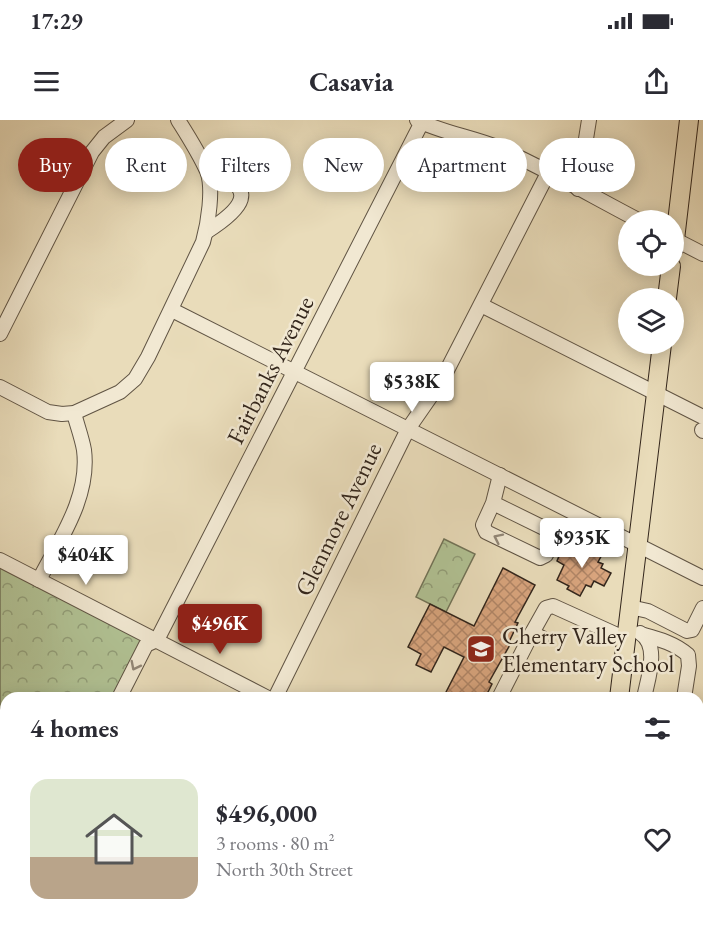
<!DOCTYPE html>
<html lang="en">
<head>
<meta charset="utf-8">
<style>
	:root { --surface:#fff; --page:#f2f2f3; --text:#2b2b33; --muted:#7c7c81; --line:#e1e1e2; --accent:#8f2418 }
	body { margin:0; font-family:"EB Garamond",serif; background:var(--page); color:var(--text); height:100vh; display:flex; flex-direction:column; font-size:22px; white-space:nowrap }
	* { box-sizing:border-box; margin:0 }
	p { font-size:20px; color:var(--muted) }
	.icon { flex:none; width:33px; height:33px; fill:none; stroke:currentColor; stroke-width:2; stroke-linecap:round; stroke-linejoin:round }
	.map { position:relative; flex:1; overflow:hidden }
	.drawer { position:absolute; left:0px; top:572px; width:704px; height:236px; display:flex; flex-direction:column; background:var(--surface); border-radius:18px 18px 0 0; box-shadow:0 3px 15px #0003 }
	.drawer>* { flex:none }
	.top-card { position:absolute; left:18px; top:18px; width:668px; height:54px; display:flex; gap:12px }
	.controls { position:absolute; left:618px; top:90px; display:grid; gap:12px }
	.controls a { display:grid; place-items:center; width:66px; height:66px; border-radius:50%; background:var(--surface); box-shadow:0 3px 15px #0003; font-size:30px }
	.price { position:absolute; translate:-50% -51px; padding:0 14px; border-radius:6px; background:#fff; color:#222; font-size:20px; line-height:39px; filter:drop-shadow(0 2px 3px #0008) }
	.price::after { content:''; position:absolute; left:50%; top:36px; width:18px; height:14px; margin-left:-9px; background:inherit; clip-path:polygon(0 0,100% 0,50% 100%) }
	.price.on { background:var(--accent); color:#fff }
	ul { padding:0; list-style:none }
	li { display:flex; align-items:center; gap:18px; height:150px; padding:0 30px }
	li+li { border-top:2px solid var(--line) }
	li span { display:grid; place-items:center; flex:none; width:168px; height:120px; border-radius:18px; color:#555 }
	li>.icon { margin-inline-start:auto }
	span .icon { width:72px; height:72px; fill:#fffc; stroke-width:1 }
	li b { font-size:26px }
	h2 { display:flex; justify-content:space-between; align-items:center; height:72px; padding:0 30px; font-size:26px }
	.pill { padding:0 21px; border-radius:27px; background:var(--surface); box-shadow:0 3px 15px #0003; font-size:21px; line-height:54px }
	.pill.on { background:var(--accent); color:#fff }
	.status { display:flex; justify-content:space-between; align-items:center; height:42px; padding:0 30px; background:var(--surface); direction:ltr }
	.status svg { height:16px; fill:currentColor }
	header { display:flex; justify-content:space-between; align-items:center; height:78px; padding:0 30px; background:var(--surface); font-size:27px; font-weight:700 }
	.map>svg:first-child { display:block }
	.forest { fill:url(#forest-crowns); stroke:#727458; stroke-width:1.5 }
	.building { fill:url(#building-cross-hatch); stroke:#33261c; stroke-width:1.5 }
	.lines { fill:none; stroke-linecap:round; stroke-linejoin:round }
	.minor-casing { stroke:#605444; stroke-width:16 }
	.major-casing { stroke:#33261c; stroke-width:20 }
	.minor { stroke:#f1e8d2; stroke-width:14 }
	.major { stroke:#e9dcba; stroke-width:18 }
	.oneway { stroke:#928777 }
	.labels { text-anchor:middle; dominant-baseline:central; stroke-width:5; stroke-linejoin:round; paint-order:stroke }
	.street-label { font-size:24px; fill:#33261c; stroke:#f1e8d2 }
	.poi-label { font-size:24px; fill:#33261c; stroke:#f1e8d2; text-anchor:start }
</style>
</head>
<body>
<div class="status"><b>17:29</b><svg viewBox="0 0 49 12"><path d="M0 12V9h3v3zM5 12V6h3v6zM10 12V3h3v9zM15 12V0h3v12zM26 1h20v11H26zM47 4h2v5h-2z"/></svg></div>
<header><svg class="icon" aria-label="menu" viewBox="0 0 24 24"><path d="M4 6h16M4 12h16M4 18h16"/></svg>Casavia<svg class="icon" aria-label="share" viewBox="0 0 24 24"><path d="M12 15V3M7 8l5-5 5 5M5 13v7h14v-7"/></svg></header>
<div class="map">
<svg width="703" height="806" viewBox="0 0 703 806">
	<defs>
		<pattern id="forest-crowns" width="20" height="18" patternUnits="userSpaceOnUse" patternTransform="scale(1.5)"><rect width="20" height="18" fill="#b1c294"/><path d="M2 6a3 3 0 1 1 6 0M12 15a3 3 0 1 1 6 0" fill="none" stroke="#919d78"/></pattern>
		<pattern id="building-cross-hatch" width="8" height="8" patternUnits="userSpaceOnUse" patternTransform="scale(1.5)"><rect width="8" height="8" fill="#d8a47d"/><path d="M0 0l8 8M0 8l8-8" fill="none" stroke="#b08566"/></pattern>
	</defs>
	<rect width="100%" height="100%" fill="#e9dcba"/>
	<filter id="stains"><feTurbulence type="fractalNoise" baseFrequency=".00333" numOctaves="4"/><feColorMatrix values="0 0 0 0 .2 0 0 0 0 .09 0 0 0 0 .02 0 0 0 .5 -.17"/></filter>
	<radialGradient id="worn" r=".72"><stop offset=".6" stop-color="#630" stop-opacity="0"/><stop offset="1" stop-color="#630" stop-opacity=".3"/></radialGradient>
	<!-- forest -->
	<g class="forest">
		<polygon points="444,419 475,434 446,492 416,477"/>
		<polygon points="0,444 144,519 114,577 6,578 6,793 0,805"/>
	</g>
	<!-- building -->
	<g class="building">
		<polygon points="589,424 604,431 598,442 603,444 601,448 611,453 604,466 594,461 591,467 586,465 580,476 567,469 569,466 557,460 564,445 557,441 562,429 576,436 578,431 581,432 584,427 587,429"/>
		<polygon points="503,448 535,465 515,502 518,503 509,522 511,523 489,562 492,564 485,578 443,578 464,537 444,527 431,552 416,545 421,534 408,527 430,484 474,506"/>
	</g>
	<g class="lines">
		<!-- minor casing -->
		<g class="minor-casing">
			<g id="minor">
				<path d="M 417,0 C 443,13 472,17 499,28 C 546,49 592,76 638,100"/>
				<polyline points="578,69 589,0"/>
				<path d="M 206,112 C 241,90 263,67 208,52"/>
				<polyline points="674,119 703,134"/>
				<polyline points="481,185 703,297"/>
				<polyline points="172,190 703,458"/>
				<polyline points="0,214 92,32 104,17 127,0"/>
				<path d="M 0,267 L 48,292 L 62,294 L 74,293 L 120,272 L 135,259 L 148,237 L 203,122 C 208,104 214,68 207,51 C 199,33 188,16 178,0"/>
				<polyline points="702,310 703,311"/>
				<polyline points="493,383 550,411 552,418 546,435 540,438 486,412 483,405 493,383 500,355"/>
				<polyline points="0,440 268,578"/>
				<path d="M 39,460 C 60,419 90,377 84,330 C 82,318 77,305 74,293"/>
				<polyline points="630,487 648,491 687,511 692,510 703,488"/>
				<polyline points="532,513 546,488 553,486 626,519"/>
				<path d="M 640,513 C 660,525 648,558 644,578"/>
				<path d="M 644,515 C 659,519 676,524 688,535 L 689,546 L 684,578"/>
				<polyline points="157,520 423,0"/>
				<polyline points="119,578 146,525 157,520"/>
				<polyline points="275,578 408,309 442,260 548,53"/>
				<polyline points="499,578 532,513 542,518"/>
				<polyline points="698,615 703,618"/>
				<polyline points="698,716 703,718"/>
				<polyline points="698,793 703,782"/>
				<polyline points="206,801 216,806"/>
				<polyline points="378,801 388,806"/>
				<polyline points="2,806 6,799"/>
				<polyline points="162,806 164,801"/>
				<polyline points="350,806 353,801"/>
				<polyline points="516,806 517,801"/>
				<polyline points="671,806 672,801"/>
			</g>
		</g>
		<!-- major casing -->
		<g class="major-casing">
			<g id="major">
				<polyline points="674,128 689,0"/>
				<polyline points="667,178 671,146"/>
				<polyline points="619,578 662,224"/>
				<polyline points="590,806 591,801"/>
			</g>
		</g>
		<!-- minor -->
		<use href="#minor" class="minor"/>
		<!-- major -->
		<use href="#major" class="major"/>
	</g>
	<!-- one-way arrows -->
	<defs><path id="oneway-chevron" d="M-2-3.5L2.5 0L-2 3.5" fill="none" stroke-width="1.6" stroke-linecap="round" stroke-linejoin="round" transform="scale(1.5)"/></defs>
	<g class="oneway">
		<use href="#oneway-chevron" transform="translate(498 418) rotate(-154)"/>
		<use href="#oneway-chevron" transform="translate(135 546) rotate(117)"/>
	</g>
	<!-- icons -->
	<defs>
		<g id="school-square" transform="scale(1.5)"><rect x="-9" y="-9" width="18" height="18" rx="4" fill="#8f2418" stroke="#f1e8d2"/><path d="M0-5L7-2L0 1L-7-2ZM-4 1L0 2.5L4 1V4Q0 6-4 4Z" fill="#fff"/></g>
	</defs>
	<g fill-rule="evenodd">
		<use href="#school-square" x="481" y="529"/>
	</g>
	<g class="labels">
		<!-- street labels -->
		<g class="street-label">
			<text transform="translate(270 250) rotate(-63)">Fairbanks Avenue</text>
			<text transform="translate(338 399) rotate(-64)">Glenmore Avenue</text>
		</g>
		<!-- poi labels -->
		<g class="poi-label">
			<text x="502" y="515">Cherry Valley<tspan x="502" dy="28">Elementary School</tspan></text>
		</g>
	</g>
	<rect width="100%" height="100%" filter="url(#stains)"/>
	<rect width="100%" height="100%" fill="url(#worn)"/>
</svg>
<div class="controls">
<a><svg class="icon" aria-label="locate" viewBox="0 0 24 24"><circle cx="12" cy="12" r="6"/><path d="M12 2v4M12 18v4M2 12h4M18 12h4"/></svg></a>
<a><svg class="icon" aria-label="layers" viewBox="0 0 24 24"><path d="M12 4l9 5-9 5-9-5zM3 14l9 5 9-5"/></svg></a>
</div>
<b class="price" style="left:412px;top:293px">$538K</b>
<b class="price" style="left:582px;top:449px">$935K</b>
<b class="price" style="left:86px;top:466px">$404K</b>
<b class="price on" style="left:220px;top:535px">$496K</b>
<div class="top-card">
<a class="pill on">Buy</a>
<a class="pill">Rent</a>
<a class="pill">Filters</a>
<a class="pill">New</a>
<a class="pill">Apartment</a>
<a class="pill">House</a>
</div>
<section class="drawer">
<h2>4 homes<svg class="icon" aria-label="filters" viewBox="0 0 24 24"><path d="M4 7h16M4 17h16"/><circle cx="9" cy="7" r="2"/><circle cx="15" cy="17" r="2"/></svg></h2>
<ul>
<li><span style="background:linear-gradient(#dfe7d0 65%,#b9a48a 0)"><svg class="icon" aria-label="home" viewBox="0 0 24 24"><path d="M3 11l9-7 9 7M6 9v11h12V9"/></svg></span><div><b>$496,000</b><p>3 rooms · 80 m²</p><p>North 30th Street</p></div><svg class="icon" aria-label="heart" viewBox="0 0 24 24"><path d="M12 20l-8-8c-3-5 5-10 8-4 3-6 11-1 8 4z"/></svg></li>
</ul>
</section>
</div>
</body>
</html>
